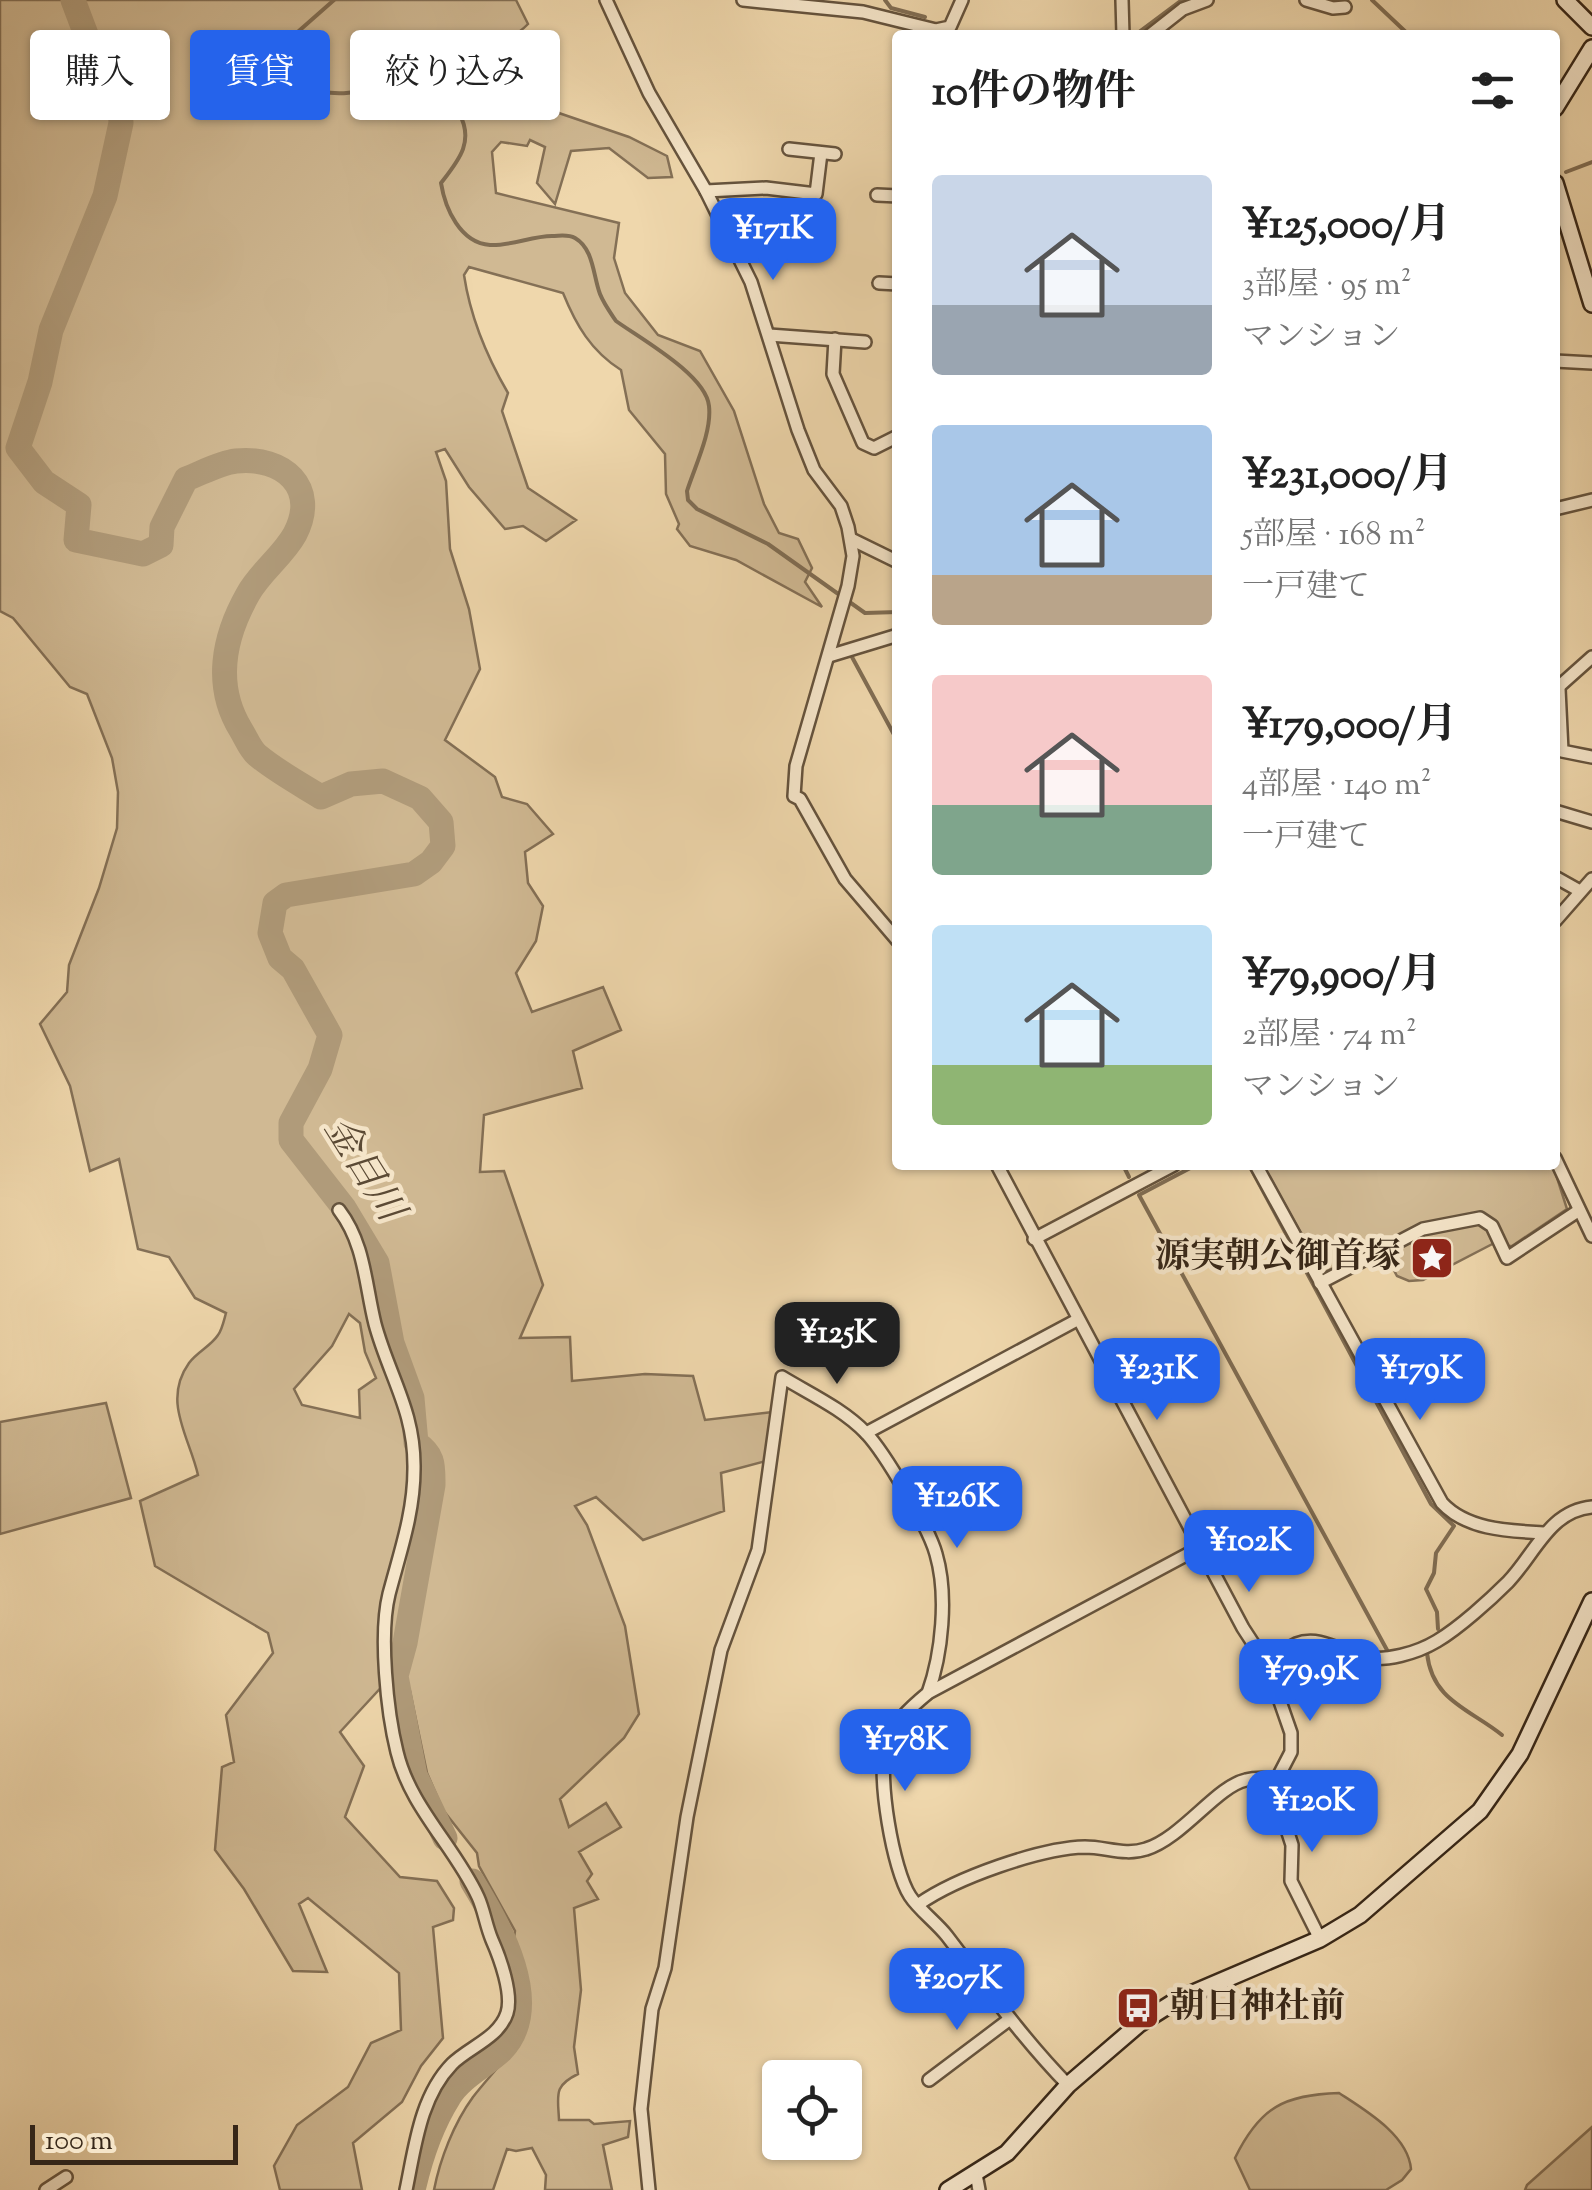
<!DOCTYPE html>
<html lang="ja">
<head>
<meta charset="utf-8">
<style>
	:root { --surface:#fff; --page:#f2f2f2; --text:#222; --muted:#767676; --accent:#2563eb }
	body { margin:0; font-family:"Sorts Mill Goudy","Noto Serif JP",serif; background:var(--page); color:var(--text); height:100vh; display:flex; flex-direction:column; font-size:38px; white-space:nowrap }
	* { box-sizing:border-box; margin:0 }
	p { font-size:32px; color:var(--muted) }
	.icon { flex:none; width:55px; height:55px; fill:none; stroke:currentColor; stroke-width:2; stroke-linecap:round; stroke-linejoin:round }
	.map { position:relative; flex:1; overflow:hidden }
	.panel { position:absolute; left:892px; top:30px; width:668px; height:1140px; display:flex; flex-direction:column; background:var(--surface); border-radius:10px; box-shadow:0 2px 8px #0004 }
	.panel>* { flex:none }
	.top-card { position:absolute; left:30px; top:30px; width:712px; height:90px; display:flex; gap:20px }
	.controls { position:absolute; left:762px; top:2060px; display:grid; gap:20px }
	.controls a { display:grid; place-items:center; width:100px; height:100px; border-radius:10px; background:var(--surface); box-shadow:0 2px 8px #0004; font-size:50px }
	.scale { position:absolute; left:30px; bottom:25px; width:208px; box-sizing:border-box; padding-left:10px; border:5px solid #372718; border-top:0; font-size:28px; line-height:35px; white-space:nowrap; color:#372718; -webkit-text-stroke:8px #f5e5c9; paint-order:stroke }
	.price { position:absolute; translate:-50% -85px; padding:0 22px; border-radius:20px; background:var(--accent); color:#fff; font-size:32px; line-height:65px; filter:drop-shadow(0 2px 5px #0008) }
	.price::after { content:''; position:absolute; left:50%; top:60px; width:30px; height:22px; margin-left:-15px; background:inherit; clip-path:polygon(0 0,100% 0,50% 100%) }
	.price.active { background:#222; color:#fff }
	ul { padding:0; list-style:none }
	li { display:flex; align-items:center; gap:30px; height:250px; padding:0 40px }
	li span { display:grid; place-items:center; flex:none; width:280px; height:200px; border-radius:10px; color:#555 }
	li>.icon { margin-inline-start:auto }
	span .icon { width:120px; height:120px; fill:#fffc; stroke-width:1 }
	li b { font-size:42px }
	h2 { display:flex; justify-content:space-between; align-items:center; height:120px; padding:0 40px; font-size:42px }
	.pill { padding:0 35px; border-radius:10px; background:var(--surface); box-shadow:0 2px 8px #0004; font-size:35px; line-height:90px }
	.pill.active { background:var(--accent); color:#fff }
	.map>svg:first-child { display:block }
	.green { fill:#d0b993; stroke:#847056; stroke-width:2.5; fill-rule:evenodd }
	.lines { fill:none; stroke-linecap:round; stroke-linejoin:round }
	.stream { stroke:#806d53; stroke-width:4 }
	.river { stroke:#b09b7a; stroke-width:25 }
	.street-casing { stroke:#65533d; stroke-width:16 }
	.secondary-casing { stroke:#372718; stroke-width:20 }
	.street { stroke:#f5e5c9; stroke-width:11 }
	.secondary { stroke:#f5e5c9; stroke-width:15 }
	.labels { text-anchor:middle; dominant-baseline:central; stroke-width:9; stroke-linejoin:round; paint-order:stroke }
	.poi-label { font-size:35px; font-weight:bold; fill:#372718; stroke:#f5e5c9; text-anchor:end }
	.water-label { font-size:38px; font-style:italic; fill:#5b4a35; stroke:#f5e5c9 }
</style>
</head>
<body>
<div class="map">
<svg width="1592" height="2190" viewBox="0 0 1592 2190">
	<rect width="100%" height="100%" fill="#efd7ac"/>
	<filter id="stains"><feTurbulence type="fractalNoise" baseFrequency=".002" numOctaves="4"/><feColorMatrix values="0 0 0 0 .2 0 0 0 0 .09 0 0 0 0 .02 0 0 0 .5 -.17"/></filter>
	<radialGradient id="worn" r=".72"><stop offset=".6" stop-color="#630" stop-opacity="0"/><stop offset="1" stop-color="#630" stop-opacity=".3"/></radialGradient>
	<!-- green -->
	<g class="green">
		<path d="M 0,0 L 516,0 L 528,24 C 512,41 491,44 470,37 L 443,56 C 466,100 510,94 553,91 L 553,111 L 629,137 L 667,156 L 672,177 L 648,178 L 609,148 L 571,151 L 555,204 L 537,183 L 545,147 L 530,140 L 527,146 L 501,142 L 492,152 L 496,193 L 619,223 L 614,258 L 625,293 L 658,335 L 700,351 L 734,411 L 764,504 L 779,533 L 798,539 L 812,568 L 805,582 L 822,607 L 736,560 L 690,546 L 677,529 L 679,524 L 666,494 L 665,454 L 629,410 L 621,370 C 591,351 576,325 563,293 L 469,267 L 464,275 C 470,315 487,357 508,393 L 502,411 L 528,488 L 576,520 L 546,541 L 523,526 L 505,529 L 469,487 L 445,449 L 436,452 L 446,481 L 450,549 L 469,609 L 480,669 L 445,740 L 495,777 L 502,797 L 527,804 L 553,834 L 525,852 L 528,883 L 543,906 L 536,941 L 516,973 L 532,1012 L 603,987 L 621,1030 L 573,1051 L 582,1088 L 484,1115 L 480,1172 L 504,1171 L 543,1285 L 520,1338 L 570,1337 L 572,1381 L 645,1374 L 693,1376 L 705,1420 L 773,1412 L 766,1461 L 721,1473 L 724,1511 L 643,1540 L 596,1497 L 575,1506 L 587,1525 L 625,1626 L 639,1714 L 624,1738 L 560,1799 L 569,1827 L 606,1803 L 621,1827 L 579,1852 L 592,1874 L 587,1881 L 598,1899 L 574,1908 L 581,1990 L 574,2047 L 578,2074 C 553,2086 558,2095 559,2120 L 589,2120 L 594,2124 L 630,2121 L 628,2137 L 603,2145 L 612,2190 L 545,2190 L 546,2175 L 532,2148 L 516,2151 L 507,2149 L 493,2190 L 434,2190 C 440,2159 454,2123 473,2097 C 490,2075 512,2054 525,2029 C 541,1996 508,1964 515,1931 L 479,1866 L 477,1853 L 443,1810 L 427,1773 L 410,1691 L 388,1680 L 340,1732 L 364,1766 L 345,1817 L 400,1877 L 437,1881 L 454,1908 L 453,1920 L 433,1927 L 443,2038 L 421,2066 L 402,2102 L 353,2143 L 362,2190 L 280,2190 L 274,2166 L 297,2125 L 348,2087 L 371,2043 L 401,2030 L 399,1973 L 308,1898 L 299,1904 L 327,1972 L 293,1971 L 244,1889 L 215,1850 L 222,1767 L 234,1762 L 226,1715 L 273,1653 L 268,1633 L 155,1566 L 140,1501 L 198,1475 C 189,1436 162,1401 189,1363 C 197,1352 211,1346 218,1335 C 222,1330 224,1320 226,1313 L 195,1298 L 169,1257 L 138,1249 L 119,1159 L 90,1171 L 70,1086 L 40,1024 L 67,992 L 69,965 L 99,888 L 117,828 L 118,792 L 112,758 L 87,694 L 70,687 L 13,618 L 0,611 ZM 349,1314 L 360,1323 L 365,1352 L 376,1378 L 359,1390 L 360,1418 L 302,1405 L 294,1389 L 332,1346 Z"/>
		<polygon points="1263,1165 1553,1165 1567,1209 1512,1246 1507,1246 1502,1239 1423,1280 1409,1281 1397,1276 1381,1246 1323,1273"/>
		<polygon points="106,1403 131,1498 0,1534 0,1422"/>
		<path d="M 1339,2093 C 1365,2110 1408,2135 1411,2169 L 1402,2180 L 1386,2190 L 1250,2190 L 1235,2158 C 1260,2107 1284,2095 1339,2093 Z"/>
		<polygon points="1592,2127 1592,2190 1525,2190 1527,2185"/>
	</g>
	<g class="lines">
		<!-- stream -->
		<g class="stream">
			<path d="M 334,0 L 292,37 L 289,49 C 296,64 305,86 322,91 C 369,105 422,49 459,113 C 475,142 458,161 441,183 C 445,208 460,243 490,245 C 511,246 532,236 552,236 C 560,236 568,234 575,238 C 594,249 593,276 600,294 C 604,304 610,312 616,321 C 641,339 706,375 709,406 C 712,432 695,466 687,491 L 688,500 L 697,509 L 768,544 L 865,613 L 898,612"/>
			<polyline points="885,0 891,8 925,17"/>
			<polyline points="1328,0 1329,0"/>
			<polyline points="1372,0 1409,35"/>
			<polyline points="1135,35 1182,0"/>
			<polyline points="1566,172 1592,162"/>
			<polyline points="852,657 898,742"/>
			<polyline points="1123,1165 1129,1177"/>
			<polyline points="1196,1165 1139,1195 1387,1650"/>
			<polyline points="1249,1165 1431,1504 1454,1526 1436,1553 1434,1573 1426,1589 1437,1612 1438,1629"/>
			<path d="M 1427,1653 C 1432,1701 1470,1709 1502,1735"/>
		</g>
		<!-- river -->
		<g class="river">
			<path d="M 73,0 L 90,45 L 119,81 L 121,123 L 105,196 L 51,330 L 40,382 L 18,448 L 44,482 L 79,505 L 76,540 L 143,554 L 161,545 L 162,527 L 186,479 C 202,473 219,463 236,461 C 283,456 319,487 295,534 C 283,556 260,572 248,594 C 223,638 214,686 241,730 C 246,738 250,749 257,755 C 276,771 300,784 321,797 L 351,784 L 383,781 L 420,798 L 441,822 L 443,846 L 431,862 L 414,874 L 286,895 L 275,903 L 270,933 L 280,958 L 293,969 L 330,1035 L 320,1069 L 291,1123 L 291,1140 L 344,1208 L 377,1263 L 392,1343 L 412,1398 L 416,1443 C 434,1455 433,1465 433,1485 L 405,1643 L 396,1676 L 415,1775 L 445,1838"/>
			<path d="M 413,2190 C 420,2159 432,2124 449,2097 C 460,2078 485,2066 501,2051 C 546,2005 498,1924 472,1881"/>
		</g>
		<!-- street casing -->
		<g class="street-casing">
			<g id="street">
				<polyline points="606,0 649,93 706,191 751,282 798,430 814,470 841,506 848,527 853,556 848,586 796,766 794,796 800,799 845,879 898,941"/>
				<polyline points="743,0 863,12 936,30 950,27 962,0"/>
				<polyline points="1122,0 1123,35"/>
				<polyline points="1306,0 1333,8 1345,7"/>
				<polyline points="1150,35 1183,9 1207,0"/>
				<polyline points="789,149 835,154"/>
				<polyline points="706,191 766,188 816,194 821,153"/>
				<polyline points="877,195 898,196"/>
				<polyline points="879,283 898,284"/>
				<polyline points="769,335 865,342"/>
				<polyline points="835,339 833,374 863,443 874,448 898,436"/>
				<polyline points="1555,361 1592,363"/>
				<polyline points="1555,509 1592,500"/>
				<polyline points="851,539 898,562"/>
				<polyline points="829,656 898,635"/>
				<polyline points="1559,689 1562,751 1592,757"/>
				<polyline points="1555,690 1592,657"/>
				<polyline points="1555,811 1592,822"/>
				<polyline points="1555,877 1580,891"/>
				<polyline points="1555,921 1592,879"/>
				<polyline points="1555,1158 1592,1236"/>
				<polyline points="997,1165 1243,1628 1258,1651 1271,1663 1276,1690 1291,1733 1291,1752 1277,1779 1280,1808 1292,1845 1291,1881 1320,1939"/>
				<path d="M 1256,1165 L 1442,1503 C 1467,1530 1509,1531 1545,1533"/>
				<path d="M 339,1210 C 365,1244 365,1284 375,1324 C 389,1376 415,1411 414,1469 C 414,1513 400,1552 389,1594 C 379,1634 387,1712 397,1752 C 410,1807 455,1847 478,1897 C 484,1910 486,1926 492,1940 C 500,1958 513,1994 507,2013 C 499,2038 469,2047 452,2064 C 420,2097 415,2147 406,2190"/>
				<polyline points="1034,1239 1174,1165"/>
				<polyline points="1320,1283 1423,1229 1480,1218 1492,1226 1507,1258 1578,1211"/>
				<polyline points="866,1433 1077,1320"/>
				<path d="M 1271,1663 C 1278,1657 1287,1648 1296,1644 C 1319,1635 1340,1651 1362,1657 C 1386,1662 1417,1653 1437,1641 C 1459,1628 1490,1600 1508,1582 C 1535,1554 1549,1511 1592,1507"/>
				<path d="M 919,1904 C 956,1878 1040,1848 1085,1847 C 1106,1847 1125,1856 1146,1849 C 1182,1838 1217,1786 1246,1780 C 1256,1777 1267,1778 1277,1779"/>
				<polyline points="929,2080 1010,2019"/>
				<path d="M 1068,2085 C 1023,2039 986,1987 947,1936 C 936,1922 919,1910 910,1896 C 893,1870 877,1777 886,1746 C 893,1723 910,1708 928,1693 L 1201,1547"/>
				<polyline points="976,2174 979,2190"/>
				<polyline points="46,2190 66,2177"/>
				<path d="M 649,2190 L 641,2109 L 652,2009 L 665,1968 L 687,1817 L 721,1650 L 758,1550 L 782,1377 C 810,1394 843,1409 866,1433 C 885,1453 929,1528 936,1554 C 948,1595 942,1654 928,1693"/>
			</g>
		</g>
		<!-- secondary casing -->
		<g class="secondary-casing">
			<g id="secondary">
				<polyline points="1565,0 1592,27"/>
				<polyline points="1555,108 1592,48"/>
				<polyline points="1555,183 1592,304"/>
				<polyline points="948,2190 1007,2153 1068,2085 1139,2024 1177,2000 1320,1939 1360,1915 1480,1811 1520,1754 1592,1601"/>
			</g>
		</g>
		<!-- street -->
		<use href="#street" class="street"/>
		<!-- secondary -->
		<use href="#secondary" class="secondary"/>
	</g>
	<!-- icons -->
	<defs>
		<g id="sight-square" transform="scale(2.25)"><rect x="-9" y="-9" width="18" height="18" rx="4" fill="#8f2418" stroke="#f5e5c9"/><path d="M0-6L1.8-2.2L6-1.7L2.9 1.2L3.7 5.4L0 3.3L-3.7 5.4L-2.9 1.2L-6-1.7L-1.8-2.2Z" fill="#fff"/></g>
		<g id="bus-square" transform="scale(2.25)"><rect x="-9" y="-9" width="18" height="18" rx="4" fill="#8f2418" stroke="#f5e5c9"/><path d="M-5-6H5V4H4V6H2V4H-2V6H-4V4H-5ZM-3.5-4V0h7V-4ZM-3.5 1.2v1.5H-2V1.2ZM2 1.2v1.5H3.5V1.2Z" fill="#fff"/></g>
	</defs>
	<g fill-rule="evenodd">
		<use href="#sight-square" x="1432" y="1258"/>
		<use href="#bus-square" x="1138" y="2008"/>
	</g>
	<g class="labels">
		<!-- poi labels -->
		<g class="poi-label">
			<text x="1400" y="1258">源実朝公御首塚</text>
			<text x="1170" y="2008" text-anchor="start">朝日神社前</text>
		</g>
		<!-- water labels -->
		<g class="water-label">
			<text transform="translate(362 1170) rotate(58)">金目川</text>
		</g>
	</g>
	<rect width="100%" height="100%" filter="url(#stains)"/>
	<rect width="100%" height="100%" fill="url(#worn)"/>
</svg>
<div class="controls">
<a><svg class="icon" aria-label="locate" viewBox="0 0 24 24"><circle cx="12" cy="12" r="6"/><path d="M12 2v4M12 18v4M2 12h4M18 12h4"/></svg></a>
</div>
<div class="scale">100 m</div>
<b class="price" style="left:773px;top:283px">¥171K</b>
<b class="price active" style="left:837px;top:1387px">¥125K</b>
<b class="price" style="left:1157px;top:1423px">¥231K</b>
<b class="price" style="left:1420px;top:1423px">¥179K</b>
<b class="price" style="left:957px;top:1551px">¥126K</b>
<b class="price" style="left:1249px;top:1595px">¥102K</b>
<b class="price" style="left:1310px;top:1724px">¥79.9K</b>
<b class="price" style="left:905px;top:1794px">¥178K</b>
<b class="price" style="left:1312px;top:1855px">¥120K</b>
<b class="price" style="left:957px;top:2033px">¥207K</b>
<div class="top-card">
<a class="pill">購入</a>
<a class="pill active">賃貸</a>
<a class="pill">絞り込み</a>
</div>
<section class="panel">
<h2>10件の物件<svg class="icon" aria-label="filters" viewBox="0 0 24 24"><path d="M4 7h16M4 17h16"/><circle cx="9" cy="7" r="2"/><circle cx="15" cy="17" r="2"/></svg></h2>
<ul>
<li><span style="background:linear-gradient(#c9d6e8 65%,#9aa5b1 0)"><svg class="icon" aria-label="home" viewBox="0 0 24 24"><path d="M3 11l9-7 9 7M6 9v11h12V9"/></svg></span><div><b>¥125,000/月</b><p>3部屋 · 95 m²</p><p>マンション</p></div></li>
<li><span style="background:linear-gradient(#a9c7e8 75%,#b9a48a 0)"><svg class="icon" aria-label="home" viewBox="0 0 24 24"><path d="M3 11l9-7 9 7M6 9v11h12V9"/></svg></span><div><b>¥231,000/月</b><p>5部屋 · 168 m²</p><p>一戸建て</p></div></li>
<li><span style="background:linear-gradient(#f6c9c9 65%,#7fa58c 0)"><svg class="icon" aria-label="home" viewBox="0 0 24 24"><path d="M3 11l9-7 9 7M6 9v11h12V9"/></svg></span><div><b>¥179,000/月</b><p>4部屋 · 140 m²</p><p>一戸建て</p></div></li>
<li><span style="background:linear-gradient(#bfe0f5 70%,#8fb573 0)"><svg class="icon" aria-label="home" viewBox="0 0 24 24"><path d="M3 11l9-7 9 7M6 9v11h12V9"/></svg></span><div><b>¥79,900/月</b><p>2部屋 · 74 m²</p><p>マンション</p></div></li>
</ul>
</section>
</div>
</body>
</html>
